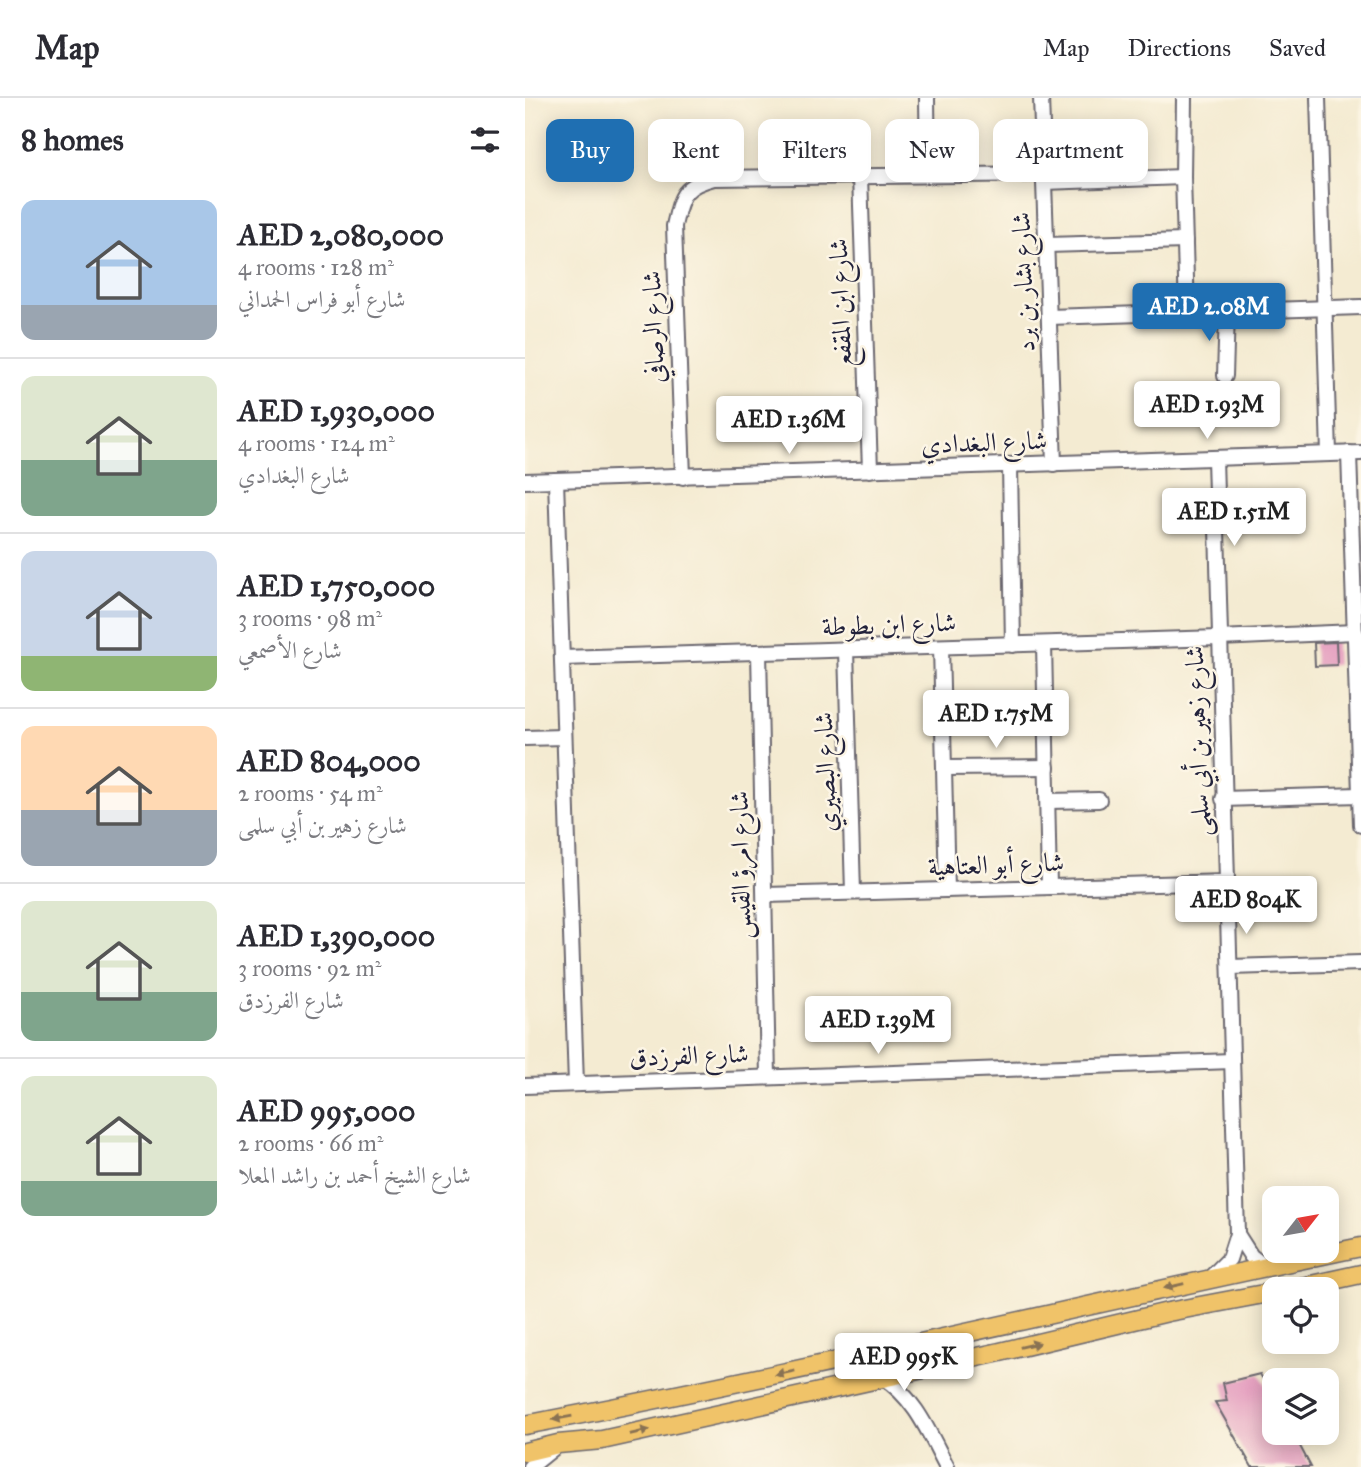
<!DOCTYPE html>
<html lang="en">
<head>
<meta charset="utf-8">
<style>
	:root { --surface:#fff; --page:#f7f7f7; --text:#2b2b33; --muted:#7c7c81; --line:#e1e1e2; --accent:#1f6fb2 }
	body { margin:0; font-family:"IM FELL Great Primer",Amiri,serif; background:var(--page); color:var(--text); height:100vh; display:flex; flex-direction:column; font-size:26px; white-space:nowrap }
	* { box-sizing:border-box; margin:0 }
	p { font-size:23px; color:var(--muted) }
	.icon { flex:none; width:38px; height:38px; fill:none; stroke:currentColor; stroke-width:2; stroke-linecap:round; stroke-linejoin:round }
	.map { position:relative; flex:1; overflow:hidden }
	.sheet { display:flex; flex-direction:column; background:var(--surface); width:525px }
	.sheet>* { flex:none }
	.banner { position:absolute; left:21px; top:21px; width:665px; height:63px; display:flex; gap:14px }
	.needle { width:46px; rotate:59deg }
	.buttons { position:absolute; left:737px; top:1088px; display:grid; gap:14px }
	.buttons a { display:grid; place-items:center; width:77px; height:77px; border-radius:14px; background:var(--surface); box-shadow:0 4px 18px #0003; font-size:35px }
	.price { position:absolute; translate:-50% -60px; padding:0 16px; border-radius:7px; background:#fff; color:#222; font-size:23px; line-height:46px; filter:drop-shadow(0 2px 4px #0008) }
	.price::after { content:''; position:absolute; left:50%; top:42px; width:21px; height:16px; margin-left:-10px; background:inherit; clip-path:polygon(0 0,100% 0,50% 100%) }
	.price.current { background:var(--accent); color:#fff }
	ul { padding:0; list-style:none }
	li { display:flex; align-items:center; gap:21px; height:175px; padding:0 21px }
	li+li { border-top:2px solid var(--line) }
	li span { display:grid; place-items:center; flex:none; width:196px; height:140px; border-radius:14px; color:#555 }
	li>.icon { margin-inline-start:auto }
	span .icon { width:84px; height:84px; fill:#fffc; stroke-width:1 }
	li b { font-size:30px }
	h2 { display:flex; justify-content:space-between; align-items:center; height:84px; padding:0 21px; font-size:30px }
	.tag { padding:0 24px; border-radius:14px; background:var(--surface); box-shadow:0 4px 18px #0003; font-size:24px; line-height:63px }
	.tag.current { background:var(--accent); color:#fff }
	header { display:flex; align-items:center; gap:42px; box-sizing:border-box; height:98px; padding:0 35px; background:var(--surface); border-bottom:2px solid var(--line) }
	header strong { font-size:33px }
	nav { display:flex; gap:38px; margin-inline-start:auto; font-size:24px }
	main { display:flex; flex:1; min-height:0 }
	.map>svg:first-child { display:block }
	.building { fill:#e5a0c0 }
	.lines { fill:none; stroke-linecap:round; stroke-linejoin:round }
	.minor-casing { stroke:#6c6870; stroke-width:18 }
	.major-casing { stroke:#6c6870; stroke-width:21 }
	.minor { stroke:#fff; stroke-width:14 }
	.major { stroke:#f0c369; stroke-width:18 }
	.oneway { fill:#897252 }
	.labels { text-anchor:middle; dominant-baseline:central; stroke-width:5; stroke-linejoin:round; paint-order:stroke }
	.street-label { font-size:26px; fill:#22223b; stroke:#fcf5e5 }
</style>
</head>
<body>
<header>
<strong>Map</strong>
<nav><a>Map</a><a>Directions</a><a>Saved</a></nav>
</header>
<main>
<section class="sheet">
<h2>8 homes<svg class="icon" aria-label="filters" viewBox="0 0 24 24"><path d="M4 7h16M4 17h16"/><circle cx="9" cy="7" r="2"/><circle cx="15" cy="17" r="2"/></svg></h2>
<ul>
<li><span style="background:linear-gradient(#a9c7e8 75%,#9aa5b1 0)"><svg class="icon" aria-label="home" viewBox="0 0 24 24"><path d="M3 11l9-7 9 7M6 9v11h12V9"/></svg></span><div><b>AED 2,080,000</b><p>4 rooms · 128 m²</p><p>شارع أبو فراس الحمداني</p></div></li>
<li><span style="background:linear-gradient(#dfe7d0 60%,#7fa58c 0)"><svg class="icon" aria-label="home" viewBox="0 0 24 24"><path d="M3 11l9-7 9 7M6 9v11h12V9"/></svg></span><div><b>AED 1,930,000</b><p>4 rooms · 124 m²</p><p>شارع البغدادي</p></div></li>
<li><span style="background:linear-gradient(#c9d6e8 75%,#8fb573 0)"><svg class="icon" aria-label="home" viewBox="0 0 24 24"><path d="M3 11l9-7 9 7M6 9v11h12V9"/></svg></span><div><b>AED 1,750,000</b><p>3 rooms · 98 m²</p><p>شارع الأصمعي</p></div></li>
<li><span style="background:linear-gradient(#ffd9b3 60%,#9aa5b1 0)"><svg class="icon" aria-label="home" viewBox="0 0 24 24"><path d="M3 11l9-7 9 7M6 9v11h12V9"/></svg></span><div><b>AED 804,000</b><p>2 rooms · 54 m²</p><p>شارع زهير بن أبي سلمى</p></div></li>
<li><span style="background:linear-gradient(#dfe7d0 65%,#7fa58c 0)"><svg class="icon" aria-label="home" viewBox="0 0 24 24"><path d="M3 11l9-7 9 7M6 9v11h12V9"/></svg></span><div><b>AED 1,390,000</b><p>3 rooms · 92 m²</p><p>شارع الفرزدق</p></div></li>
<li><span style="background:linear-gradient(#dfe7d0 75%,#7fa58c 0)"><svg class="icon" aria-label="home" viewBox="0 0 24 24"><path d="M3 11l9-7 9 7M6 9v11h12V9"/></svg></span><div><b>AED 995,000</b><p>2 rooms · 66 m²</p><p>شارع الشيخ أحمد بن راشد المعلا</p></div></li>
</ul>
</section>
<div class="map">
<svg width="836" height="1369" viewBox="0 0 836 1369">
	<rect width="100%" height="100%" fill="#fcf5e5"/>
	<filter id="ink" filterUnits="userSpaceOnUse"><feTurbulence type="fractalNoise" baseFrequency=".0143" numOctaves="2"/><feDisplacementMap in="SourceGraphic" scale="14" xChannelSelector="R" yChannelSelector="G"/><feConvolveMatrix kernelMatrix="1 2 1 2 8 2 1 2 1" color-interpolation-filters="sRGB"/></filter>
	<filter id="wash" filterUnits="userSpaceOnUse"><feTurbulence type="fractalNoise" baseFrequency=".00686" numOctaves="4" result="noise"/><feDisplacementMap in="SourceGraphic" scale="28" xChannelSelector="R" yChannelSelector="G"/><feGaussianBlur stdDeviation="1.57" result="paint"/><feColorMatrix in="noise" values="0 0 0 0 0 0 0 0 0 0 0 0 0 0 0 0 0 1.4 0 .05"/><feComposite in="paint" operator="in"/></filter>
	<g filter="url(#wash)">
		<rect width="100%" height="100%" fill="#f4ebd2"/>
		<g id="blocks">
			<!-- building -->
			<g class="building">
				<polygon points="811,544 812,567 790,568 789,545"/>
				<polygon points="735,1276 749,1301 749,1335 768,1335 786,1369 727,1369 690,1304 702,1303 698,1285"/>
			</g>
		</g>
	</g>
	<g filter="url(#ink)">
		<use href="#blocks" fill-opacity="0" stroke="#6c6870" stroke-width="2"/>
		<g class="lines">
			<!-- minor casing -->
			<g class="minor-casing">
				<g id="minor">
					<polyline points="402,0 403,76"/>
					<polyline points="516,0 529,366"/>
					<polyline points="659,0 658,79 662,215"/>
					<polyline points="793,0 804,356"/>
					<polyline points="335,78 345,372"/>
					<polyline points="519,84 658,79"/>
					<polyline points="522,147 660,143"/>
					<polyline points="524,219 836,209"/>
					<polyline points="700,278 702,214"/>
					<polyline points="824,355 836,727"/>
					<polyline points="485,367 488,547"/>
					<path d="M 158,379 L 149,128 C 156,98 157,88 189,80 L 519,76"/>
					<polyline points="31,382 51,986"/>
					<polyline points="0,383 836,355"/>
					<polyline points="519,546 524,789"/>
					<polyline points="416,549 422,792"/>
					<polyline points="321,552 328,794"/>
					<polyline points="234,554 243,979"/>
					<polyline points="37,560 694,540 830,534 836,546"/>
					<polyline points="0,640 39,639"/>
					<polyline points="420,670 522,669"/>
					<polyline points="698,701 835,697"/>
					<polyline points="523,703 574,702"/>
					<polyline points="241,797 702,784"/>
					<polyline points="705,869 836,865"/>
					<polyline points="0,988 707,963"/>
					<polyline points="712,1136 726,1158 740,1169"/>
					<path d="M 684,1181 L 704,1161 L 712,1136 C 705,877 696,618 690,360"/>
					<path d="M 357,1279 C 390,1299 405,1337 422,1369"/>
					<polyline points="5,1369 31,1348"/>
				</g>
			</g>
			<!-- major casing -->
			<g class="major-casing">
				<g id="major">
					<polyline points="763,1192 836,1176"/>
					<path d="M 0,1327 C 280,1274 557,1207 836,1149"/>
					<polyline points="0,1354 33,1346 77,1342 475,1254 643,1214 749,1194"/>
				</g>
			</g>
			<!-- minor -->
			<use href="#minor" class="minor"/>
			<!-- major -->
			<use href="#major" class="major"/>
		</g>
		<!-- one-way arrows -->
		<defs><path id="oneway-solid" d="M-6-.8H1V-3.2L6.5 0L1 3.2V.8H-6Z" transform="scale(1.75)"/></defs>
		<g class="oneway">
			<use href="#oneway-solid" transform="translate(649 1188) rotate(167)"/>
			<use href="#oneway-solid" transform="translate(505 1247) rotate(-13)"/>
			<use href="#oneway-solid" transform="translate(260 1275) rotate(169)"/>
			<use href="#oneway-solid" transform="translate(37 1320) rotate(170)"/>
			<use href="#oneway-solid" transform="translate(115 1334) rotate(-13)"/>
		</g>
	</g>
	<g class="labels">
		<!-- street labels -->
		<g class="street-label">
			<text transform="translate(498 184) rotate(-92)">شارع بشار بن برد</text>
			<text transform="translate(315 205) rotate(-92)">شارع ابن المقفع</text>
			<text transform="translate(128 229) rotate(-92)">شارع الرصافي</text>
			<text transform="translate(459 344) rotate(-2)">شارع البغدادي</text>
			<text transform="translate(364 526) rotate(-2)">شارع ابن بطوطة</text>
			<text transform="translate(672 643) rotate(-92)">شارع زهير بن أبي سلمى</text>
			<text transform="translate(300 674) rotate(-92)">شارع البصيري</text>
			<text transform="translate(471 766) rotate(-2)">شارع أبو العتاهية</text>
			<text transform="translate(215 767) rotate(-91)">شارع امرؤ القيس</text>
			<text transform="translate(164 957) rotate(-2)">شارع الفرزدق</text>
		</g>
	</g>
</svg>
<div class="buttons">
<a><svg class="needle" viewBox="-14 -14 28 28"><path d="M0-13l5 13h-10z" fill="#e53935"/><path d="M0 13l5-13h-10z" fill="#7c7c81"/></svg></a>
<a><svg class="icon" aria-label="locate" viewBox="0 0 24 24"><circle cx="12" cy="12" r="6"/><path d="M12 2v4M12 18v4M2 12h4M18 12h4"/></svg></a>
<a><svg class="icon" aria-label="layers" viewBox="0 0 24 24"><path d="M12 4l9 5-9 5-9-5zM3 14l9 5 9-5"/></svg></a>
</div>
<b class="price current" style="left:684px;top:245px">AED 2.08M</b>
<b class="price" style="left:682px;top:343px">AED 1.93M</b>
<b class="price" style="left:264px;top:358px">AED 1.36M</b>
<b class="price" style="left:709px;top:450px">AED 1.51M</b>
<b class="price" style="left:471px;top:652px">AED 1.75M</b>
<b class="price" style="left:721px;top:838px">AED 804K</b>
<b class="price" style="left:353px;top:958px">AED 1.39M</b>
<b class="price" style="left:379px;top:1295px">AED 995K</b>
<div class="banner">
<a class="tag current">Buy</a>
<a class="tag">Rent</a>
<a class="tag">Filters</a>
<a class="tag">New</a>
<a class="tag">Apartment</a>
</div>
</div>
</main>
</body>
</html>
